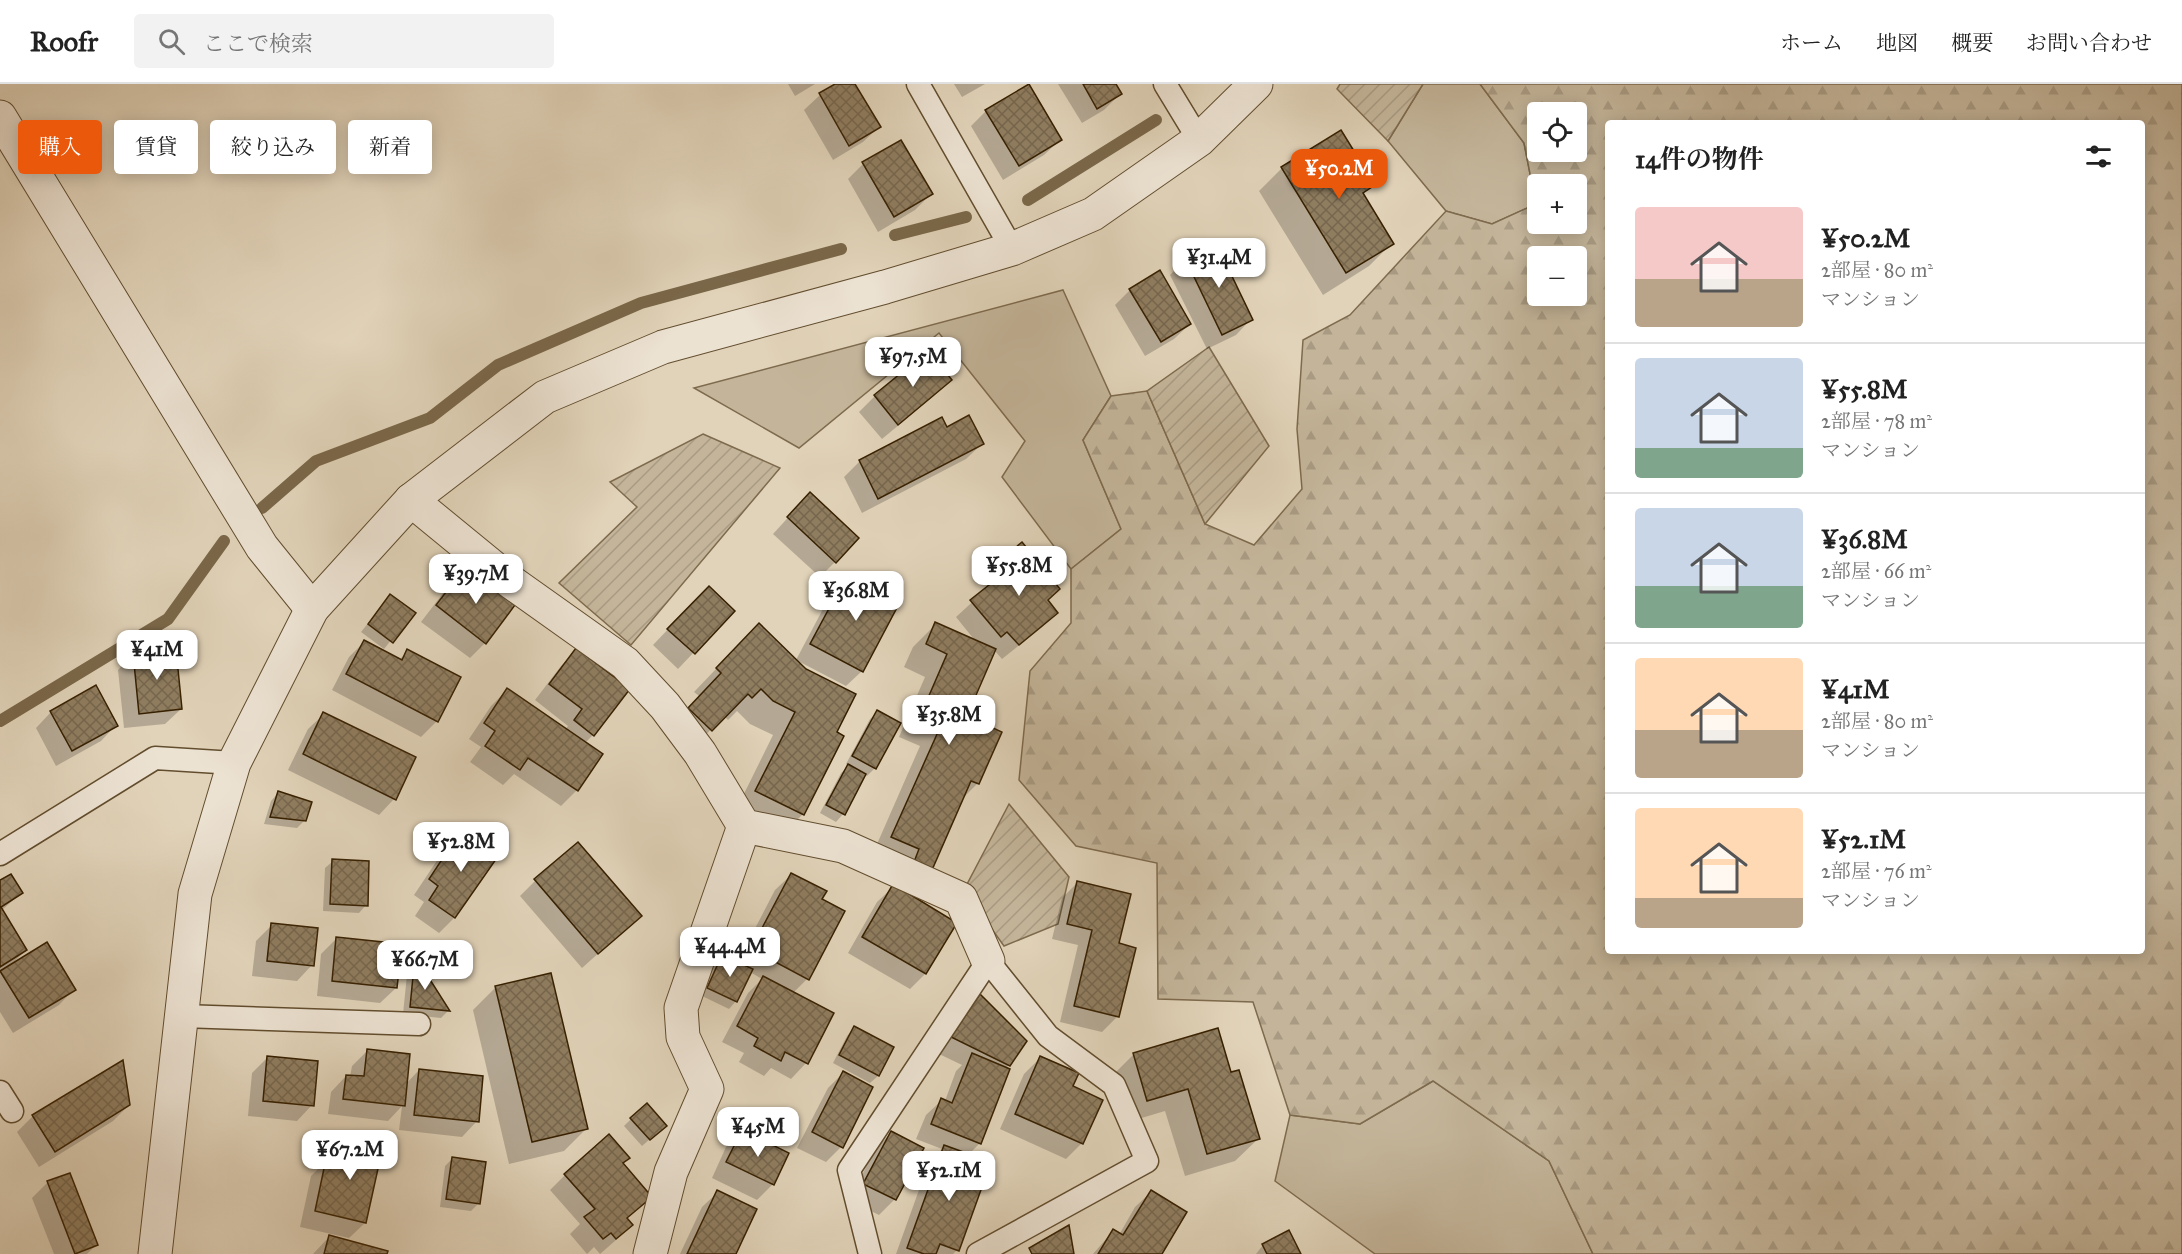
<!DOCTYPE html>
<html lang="ja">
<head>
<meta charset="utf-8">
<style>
	:root { --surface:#fff; --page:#f2f2f2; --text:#222; --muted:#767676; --line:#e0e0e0; --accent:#ea580c }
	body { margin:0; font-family:"IM FELL Great Primer","Noto Serif JP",serif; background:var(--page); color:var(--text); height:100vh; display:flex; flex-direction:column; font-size:22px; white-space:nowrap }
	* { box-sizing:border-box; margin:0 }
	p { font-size:20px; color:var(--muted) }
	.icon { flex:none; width:33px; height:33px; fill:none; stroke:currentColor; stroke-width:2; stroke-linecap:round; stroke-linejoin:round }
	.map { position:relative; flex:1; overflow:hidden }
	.sheet { position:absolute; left:1605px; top:36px; width:540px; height:834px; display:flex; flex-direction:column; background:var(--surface); border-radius:6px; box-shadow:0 3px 15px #0003 }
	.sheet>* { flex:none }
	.banner { position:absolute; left:18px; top:36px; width:570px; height:54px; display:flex; gap:12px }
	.fabs { position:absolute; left:1527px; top:18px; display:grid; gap:12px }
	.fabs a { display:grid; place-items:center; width:60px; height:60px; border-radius:6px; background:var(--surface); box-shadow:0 3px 15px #0003; font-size:30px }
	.price { position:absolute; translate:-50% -51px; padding:0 14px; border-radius:12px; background:#fff; color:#222; font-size:20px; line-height:39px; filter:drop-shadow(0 2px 3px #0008) }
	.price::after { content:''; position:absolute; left:50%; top:36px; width:18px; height:14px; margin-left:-9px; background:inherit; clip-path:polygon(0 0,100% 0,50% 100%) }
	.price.active { background:var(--accent); color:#fff }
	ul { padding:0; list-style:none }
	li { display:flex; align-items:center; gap:18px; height:150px; padding:0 30px }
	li+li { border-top:2px solid var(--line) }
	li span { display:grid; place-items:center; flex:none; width:168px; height:120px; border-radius:6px; color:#555 }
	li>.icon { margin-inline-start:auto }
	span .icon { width:72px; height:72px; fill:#fffc; stroke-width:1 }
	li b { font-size:26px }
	h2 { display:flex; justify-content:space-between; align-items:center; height:72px; padding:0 30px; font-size:26px }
	.pill { padding:0 21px; border-radius:6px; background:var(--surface); box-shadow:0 3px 15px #0003; font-size:21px; line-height:54px }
	.pill.active { background:var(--accent); color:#fff }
	header { display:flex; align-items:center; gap:36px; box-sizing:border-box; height:84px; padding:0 30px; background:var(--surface); border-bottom:2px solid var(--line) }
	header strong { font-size:28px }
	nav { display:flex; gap:33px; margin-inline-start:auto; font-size:21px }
	.search { width:420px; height:54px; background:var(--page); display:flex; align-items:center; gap:15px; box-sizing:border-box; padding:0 21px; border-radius:6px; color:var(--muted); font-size:22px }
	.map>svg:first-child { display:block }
	.green { fill:#c4b59a; stroke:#7e6a4d; stroke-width:1.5 }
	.forest { fill:url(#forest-firs); stroke:#7e6a4d; stroke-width:1.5; fill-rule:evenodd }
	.garden { fill:url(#garden-furrows); stroke:#7e6a4d; stroke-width:1.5 }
	.shadow { fill:#0003 }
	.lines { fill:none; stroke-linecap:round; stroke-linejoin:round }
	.stream { stroke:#7a6749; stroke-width:12 }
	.building { fill:url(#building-cross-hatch); stroke:#372000; stroke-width:1.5 }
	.service-casing { stroke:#624d2e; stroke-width:25 }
	.minor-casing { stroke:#624d2e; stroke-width:35 }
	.tertiary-casing { stroke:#624d2e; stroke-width:35 }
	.service { stroke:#ece2d2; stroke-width:22 }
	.minor { stroke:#ece2d2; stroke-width:33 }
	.tertiary { stroke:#ece2d2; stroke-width:33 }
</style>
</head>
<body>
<header>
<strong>Roofr</strong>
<div class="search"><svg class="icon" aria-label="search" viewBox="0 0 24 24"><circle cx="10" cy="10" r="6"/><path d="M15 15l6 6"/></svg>ここで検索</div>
<nav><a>ホーム</a><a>地図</a><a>概要</a><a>お問い合わせ</a></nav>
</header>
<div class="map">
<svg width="2182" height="1170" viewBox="0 0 2182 1170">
	<defs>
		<pattern id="forest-firs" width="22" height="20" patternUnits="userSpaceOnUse" patternTransform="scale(1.5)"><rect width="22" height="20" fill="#c4b59a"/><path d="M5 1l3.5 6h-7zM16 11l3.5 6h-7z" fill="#a99b83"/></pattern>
		<pattern id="garden-furrows" width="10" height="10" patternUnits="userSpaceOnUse" patternTransform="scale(1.5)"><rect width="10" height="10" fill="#c4b59a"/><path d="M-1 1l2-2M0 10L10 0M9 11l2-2" fill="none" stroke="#a99b83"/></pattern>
		<pattern id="building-cross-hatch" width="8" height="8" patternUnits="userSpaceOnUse" patternTransform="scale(1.5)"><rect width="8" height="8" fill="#8f7d60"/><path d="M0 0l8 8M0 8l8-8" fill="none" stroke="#76664d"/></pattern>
	</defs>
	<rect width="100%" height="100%" fill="#e1d3b9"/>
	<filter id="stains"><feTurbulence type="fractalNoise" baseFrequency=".00333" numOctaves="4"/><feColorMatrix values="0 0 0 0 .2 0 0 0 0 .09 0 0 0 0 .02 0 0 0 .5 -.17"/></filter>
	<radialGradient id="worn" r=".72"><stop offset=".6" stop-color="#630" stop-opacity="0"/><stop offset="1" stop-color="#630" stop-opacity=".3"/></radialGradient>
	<!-- green -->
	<g class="green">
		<polygon points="1423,0 1480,0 1524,59 1536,120 1492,140 1446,127 1388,57"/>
		<polygon points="1063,206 1111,312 1083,356 1121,445 1071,485 1002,393 1025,357 939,249 799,364 694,304"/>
		<polygon points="1433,997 1549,1077 1593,1170 1375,1170 1275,1097 1290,1031 1360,1040"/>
	</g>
	<!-- forest -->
	<path class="forest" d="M 1480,0 L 2182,0 L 2182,1170 L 1593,1170 L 1549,1077 L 1433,997 L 1360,1040 L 1290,1031 L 1253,918 L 1158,915 L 1157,779 L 1076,762 L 1019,696 L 1030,587 L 1071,539 L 1071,485 L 1121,445 L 1083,356 L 1111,312 L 1147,307 L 1205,440 L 1254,461 L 1302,405 L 1297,345 L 1303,256 L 1350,231 L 1446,127 L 1492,140 L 1536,120 L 1524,59 ZM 1538,28 L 1576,28 L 1576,68 L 1538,68 ZM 1608,39 L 2142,39 L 2142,867 L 1608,867 ZM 1538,100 L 1576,100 L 1576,140 L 1538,140 ZM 1538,172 L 1576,172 L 1576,212 L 1538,212 Z"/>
	<!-- garden -->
	<g class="garden">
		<polygon points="1340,0 1423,0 1388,57 1337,5"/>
		<polygon points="1209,263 1269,362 1205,440 1147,307"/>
		<polygon points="703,350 780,384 631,561 559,499 637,423 610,398"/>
		<polygon points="1009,720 1069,793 1058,840 1004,862 964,806"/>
	</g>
	<!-- shadow -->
	<g class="shadow">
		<polygon points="788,0 815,0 795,12"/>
		<polygon points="838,0 854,0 879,43 863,58 833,76 804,26 820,11"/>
		<polygon points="954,0 985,0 962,13"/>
		<polygon points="1058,0 1114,0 1120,10 1104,26 1082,39"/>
		<polygon points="986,27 1060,56 1044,71 1003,96 971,42"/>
		<polygon points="1341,48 1373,100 1362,111 1392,159 1369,182 1323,211 1259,107 1282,84"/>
		<polygon points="863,80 931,110 915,126 878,148 848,95"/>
		<polygon points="1186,175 1251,235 1236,251 1207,265 1170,191"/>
		<polygon points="1130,206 1190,240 1174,255 1145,272 1115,221"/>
		<polygon points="950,296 935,311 882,355 859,328 875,312"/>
		<polygon points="941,335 946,345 982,360 966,375 862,429 844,393 859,378"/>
		<polygon points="795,426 835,478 820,493 773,450"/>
		<polygon points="1003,476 1046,516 1056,529 1041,544 1002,575 994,566 965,633 978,699 961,716 906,810 955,839 925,890 910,905 848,869 877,818 894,802 870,776 920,662 899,653 925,593 904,583 913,563 936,540 977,559 956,533 993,499 987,492"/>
		<polygon points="466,484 485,559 470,574 421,538 450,500"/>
		<polygon points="849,490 862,587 846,602 796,576 833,506"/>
		<polygon points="390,512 413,529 384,565 361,548"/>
		<polygon points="693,519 733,527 678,585 653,561"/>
		<polygon points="364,558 399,576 408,567 437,637 421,653 332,606 349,573"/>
		<polygon points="736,564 806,586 834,649 803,730 780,753 734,730 773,651 750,640 737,627 728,636 724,632 688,669 666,648 699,612 694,608"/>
		<polygon points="576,566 593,651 585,659 577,706 561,722 514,690 503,701 470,678 481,663 469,655 491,622 507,606 565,646 568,642 535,616 561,582"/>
		<polygon points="133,571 181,625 165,640 124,644 118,586"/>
		<polygon points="51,628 116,641 101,657 56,682 36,644"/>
		<polygon points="878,628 875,684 867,692 864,690 843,730 836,738 820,729 841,689 849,682 846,680 870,635"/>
		<polygon points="324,630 414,674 394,715 379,731 288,686 308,645"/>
		<polygon points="278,709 305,736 297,744 264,740 271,717"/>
		<polygon points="462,747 497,771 454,834 439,849 415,832 424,818 414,811 446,763"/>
		<polygon points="333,777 366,821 359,829 323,827 325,784"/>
		<polygon points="791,791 820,816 807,895 793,909 806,979 791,995 771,984 764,992 739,978 744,969 722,958 748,909 762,895 750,888 736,917 729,925 700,911 715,880 722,872 737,879 775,806"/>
		<polygon points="535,797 640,832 582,884 520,812"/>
		<polygon points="0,798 21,809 1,827 26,866 10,882 74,905 59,921 13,949 0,928"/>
		<polygon points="1077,799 1117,861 1118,932 1102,948 1060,938 1078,861 1052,855 1062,814"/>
		<polygon points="272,841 312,881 297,897 252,892 256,857"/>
		<polygon points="337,854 396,904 380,919 317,912 321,870"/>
		<polygon points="415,874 448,927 441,934 403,930 408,881"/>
		<polygon points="496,903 587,1044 564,1067 509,1080 473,926"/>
		<polygon points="980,912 1009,981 1005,985 980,1059 968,1071 957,1166 953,1170 896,1170 929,1078 942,1065 916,1055 926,1031 942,1016 945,1017 956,987 962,981 937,969 965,927"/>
		<polygon points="854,944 892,964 878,992 870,999 833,979 847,952"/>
		<polygon points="367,967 405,1001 419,986 477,1037 462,1053 399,1046 402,1022 388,1037 328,1030 331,1008 346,992 350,993 352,982"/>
		<polygon points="1134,970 1230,990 1258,1055 1235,1077 1185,1092 1165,1027 1125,1039 1111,993"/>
		<polygon points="268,973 312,1021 297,1037 248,1032 252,989"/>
		<polygon points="1040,974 1071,1003 1082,1059 1066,1075 1000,1045 1024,990"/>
		<polygon points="843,989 841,1063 826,1078 797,1064 828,1004"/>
		<polygon points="129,1021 113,1037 39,1083 17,1048 33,1032"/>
		<polygon points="631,1035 657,1049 642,1062 624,1042"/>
		<polygon points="742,1048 773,1100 757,1116 712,1094 726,1063"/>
		<polygon points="891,1049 895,1115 879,1131 849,1116 876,1064"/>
		<polygon points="346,1055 365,1139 349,1154 300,1143 311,1092 326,1077 329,1077 330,1071"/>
		<polygon points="452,1075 479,1119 471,1127 440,1123 445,1082"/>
		<polygon points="622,1080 650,1113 626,1135 631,1141 616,1156 600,1170 594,1163 587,1170 570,1150 580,1140 550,1106 565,1091"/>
		<polygon points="69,1091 96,1161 87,1170 54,1170 32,1114 47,1099"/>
		<polygon points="718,1108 735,1170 680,1170 702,1123"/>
		<polygon points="1151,1108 1160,1170 1093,1170 1113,1147 1119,1151 1135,1123"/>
		<polygon points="329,1153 385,1170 313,1170"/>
		<polygon points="1263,1161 1300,1170 1256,1170"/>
	</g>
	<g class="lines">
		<!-- stream -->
		<g class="stream">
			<polyline points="1028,116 1156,36"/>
			<polyline points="895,151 966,133"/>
			<polyline points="262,424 316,377 430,334 498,281 641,219 841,165"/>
			<polyline points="0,637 168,535 224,457"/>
		</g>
	</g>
	<!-- building -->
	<g class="building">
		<polygon points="835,0 855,0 881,43 849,62 819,9"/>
		<polygon points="1029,0 1062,56 1019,82 985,26"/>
		<polygon points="1083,0 1116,0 1122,10 1097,25"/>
		<polygon points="1341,46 1375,101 1363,109 1394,160 1346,189 1281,83"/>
		<polygon points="901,56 933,110 894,133 862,78"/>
		<polygon points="1216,159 1253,236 1222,251 1185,174"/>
		<polygon points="1160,186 1191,240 1161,258 1129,205"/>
		<polygon points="928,267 952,296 898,341 874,311"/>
		<polygon points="969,331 984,360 878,415 859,376 942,333 947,343"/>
		<polygon points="810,408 859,454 836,479 787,433"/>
		<polygon points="1022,458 1060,505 1048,516 1058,529 1019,561 1007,548 1001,553 970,516 1009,485 1002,475"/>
		<polygon points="466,482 515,521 486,560 436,521"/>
		<polygon points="848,489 901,516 863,588 810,560"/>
		<polygon points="709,502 735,527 695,570 667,545"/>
		<polygon points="390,510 416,529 393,559 368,540"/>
		<polygon points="935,538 996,565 967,632 1002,648 979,700 971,697 932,786 914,778 919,765 891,753 942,639 921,630 947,570 926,560"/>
		<polygon points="759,539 806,585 856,610 837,648 844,652 804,731 755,707 795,628 773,617 761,605 752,614 748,610 712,647 688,624 721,589 716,584"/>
		<polygon points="364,556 402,576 407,565 461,593 438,638 346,590"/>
		<polygon points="576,564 630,605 594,652 574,636 582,625 549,600"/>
		<polygon points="176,565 182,625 139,630 133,569"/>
		<polygon points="96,601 118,642 72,667 50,627"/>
		<polygon points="507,604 603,670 578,707 528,674 520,686 485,662 495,647 484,639"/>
		<polygon points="877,626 901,639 876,685 852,672"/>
		<polygon points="323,628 416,673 396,716 303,670"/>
		<polygon points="848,680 866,690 845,731 826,721"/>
		<polygon points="278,707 312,718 306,737 270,733"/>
		<polygon points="462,745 499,771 455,834 429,816 438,802 429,795"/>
		<polygon points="578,758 642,832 598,870 534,795"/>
		<polygon points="332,775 369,777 368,822 330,820"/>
		<polygon points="791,789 827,807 822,815 845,827 809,896 751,865"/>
		<polygon points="11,790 23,809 1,823 27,866 0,883 0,796"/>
		<polygon points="1077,797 1131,810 1119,859 1136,864 1119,933 1074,922 1092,846 1067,840"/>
		<polygon points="893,800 957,839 926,890 862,853"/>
		<polygon points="271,839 318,844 314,882 267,877"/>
		<polygon points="336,853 402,860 397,904 332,897"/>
		<polygon points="47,858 76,906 29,934 0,887"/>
		<polygon points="722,871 753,885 737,918 707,904"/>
		<polygon points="415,872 450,927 410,923"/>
		<polygon points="551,889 588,1045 532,1058 495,902"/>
		<polygon points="763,892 834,929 808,980 785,968 781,977 754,962 758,954 737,942"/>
		<polygon points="980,910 1027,957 1010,982 951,953"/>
		<polygon points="854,942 894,963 879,992 839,971"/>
		<polygon points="1218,944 1231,988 1239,986 1260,1055 1207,1070 1188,1005 1147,1017 1133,969"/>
		<polygon points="367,965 410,970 405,1022 343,1015 346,991 364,992"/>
		<polygon points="972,969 1010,985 981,1060 931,1040 941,1014 952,1019"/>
		<polygon points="267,972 318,977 314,1022 263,1017"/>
		<polygon points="1040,972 1079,989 1073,1002 1103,1016 1083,1060 1015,1030"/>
		<polygon points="123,976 130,1021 55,1068 32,1031"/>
		<polygon points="419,985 483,992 479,1038 414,1031"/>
		<polygon points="843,987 873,1003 843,1064 812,1048"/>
		<polygon points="647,1019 667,1042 650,1056 630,1034"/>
		<polygon points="742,1046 789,1069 774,1101 726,1078"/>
		<polygon points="891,1047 924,1064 896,1116 863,1100"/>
		<polygon points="609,1050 630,1074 623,1079 652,1113 627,1134 633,1141 616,1155 611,1149 603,1155 584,1133 595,1125 564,1090"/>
		<polygon points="345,1054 383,1062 366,1139 315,1127 326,1075 340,1078"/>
		<polygon points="944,1061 991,1078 959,1167 940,1160 936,1170 924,1170 907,1164"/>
		<polygon points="452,1073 486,1078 480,1120 446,1115"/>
		<polygon points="70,1089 98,1161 75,1170 47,1097"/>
		<polygon points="717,1106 757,1125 736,1170 687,1170"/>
		<polygon points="1151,1106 1187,1128 1162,1170 1098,1170 1113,1145 1123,1151"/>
		<polygon points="1069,1141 1074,1170 1032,1170 1029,1164"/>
		<polygon points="1289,1146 1301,1170 1267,1170 1262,1160"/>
		<polygon points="329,1151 388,1167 387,1170 324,1170"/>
	</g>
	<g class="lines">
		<!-- service casing -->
		<g class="service-casing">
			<g id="service">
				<polyline points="918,0 1012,165"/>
				<polyline points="1165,0 1199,56"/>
				<polyline points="0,770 155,674 234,679"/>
				<polyline points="182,932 419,940"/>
				<polyline points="0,1008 12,1027"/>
				<polyline points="870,1170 849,1086 988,877 1048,952 1114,1001 1147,1077 978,1170"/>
			</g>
		</g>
		<!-- minor casing -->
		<g class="minor-casing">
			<g id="minor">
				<polyline points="0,33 262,463 312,525"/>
				<polyline points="411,416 511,498 625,579 665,622 700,669 744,742 843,762 961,815 988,877"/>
				<polyline points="650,1170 671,1088 707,1005 683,953 681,924 744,742"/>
			</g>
		</g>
		<!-- tertiary casing -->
		<g class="tertiary-casing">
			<polyline id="tertiary" points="155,1170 195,810 234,679 312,525 411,416 545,313 663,263 885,203 1012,165 1093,130 1199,56 1256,0"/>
		</g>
		<!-- service -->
		<use href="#service" class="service"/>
		<!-- minor -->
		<use href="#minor" class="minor"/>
		<!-- tertiary -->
		<use href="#tertiary" class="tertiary"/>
	</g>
	<rect width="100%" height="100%" filter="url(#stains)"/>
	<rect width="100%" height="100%" fill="url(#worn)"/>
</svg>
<div class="fabs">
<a><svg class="icon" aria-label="locate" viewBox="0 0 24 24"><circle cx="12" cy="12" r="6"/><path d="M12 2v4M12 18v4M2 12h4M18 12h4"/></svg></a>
<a>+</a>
<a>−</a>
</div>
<b class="price active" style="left:1339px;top:116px">¥50.2M</b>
<b class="price" style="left:1219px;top:205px">¥31.4M</b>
<b class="price" style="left:913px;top:304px">¥97.5M</b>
<b class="price" style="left:1019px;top:513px">¥55.8M</b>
<b class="price" style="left:476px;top:521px">¥39.7M</b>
<b class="price" style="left:856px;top:538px">¥36.8M</b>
<b class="price" style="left:157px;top:597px">¥41M</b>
<b class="price" style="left:949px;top:662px">¥35.8M</b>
<b class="price" style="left:461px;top:789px">¥52.8M</b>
<b class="price" style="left:730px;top:894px">¥44.4M</b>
<b class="price" style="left:425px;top:907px">¥66.7M</b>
<b class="price" style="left:758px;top:1074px">¥45M</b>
<b class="price" style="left:350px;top:1097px">¥67.2M</b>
<b class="price" style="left:949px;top:1118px">¥52.1M</b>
<div class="banner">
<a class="pill active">購入</a>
<a class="pill">賃貸</a>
<a class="pill">絞り込み</a>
<a class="pill">新着</a>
</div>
<section class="sheet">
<h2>14件の物件<svg class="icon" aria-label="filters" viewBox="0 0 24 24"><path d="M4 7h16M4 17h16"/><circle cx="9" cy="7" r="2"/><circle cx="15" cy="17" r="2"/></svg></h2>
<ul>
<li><span style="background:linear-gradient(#f6c9c9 60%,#b9a48a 0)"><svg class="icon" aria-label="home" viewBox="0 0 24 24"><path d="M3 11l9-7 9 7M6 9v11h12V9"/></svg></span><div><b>¥50.2M</b><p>2部屋 · 80 m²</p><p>マンション</p></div></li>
<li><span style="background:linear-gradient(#c9d6e8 75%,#7fa58c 0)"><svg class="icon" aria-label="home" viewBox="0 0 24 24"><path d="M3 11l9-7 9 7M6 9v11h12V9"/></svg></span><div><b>¥55.8M</b><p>2部屋 · 78 m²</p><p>マンション</p></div></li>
<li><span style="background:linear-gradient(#c9d6e8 65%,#7fa58c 0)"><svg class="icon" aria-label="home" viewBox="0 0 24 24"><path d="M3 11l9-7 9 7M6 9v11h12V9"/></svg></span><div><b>¥36.8M</b><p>2部屋 · 66 m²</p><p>マンション</p></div></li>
<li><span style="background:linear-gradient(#ffd9b3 60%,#b9a48a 0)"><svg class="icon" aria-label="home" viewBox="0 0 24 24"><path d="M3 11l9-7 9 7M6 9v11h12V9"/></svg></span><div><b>¥41M</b><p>2部屋 · 80 m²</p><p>マンション</p></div></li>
<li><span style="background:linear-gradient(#ffd9b3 75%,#b9a48a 0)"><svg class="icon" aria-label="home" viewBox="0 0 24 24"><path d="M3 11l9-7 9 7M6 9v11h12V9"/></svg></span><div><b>¥52.1M</b><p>2部屋 · 76 m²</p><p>マンション</p></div></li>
</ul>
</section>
</div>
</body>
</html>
